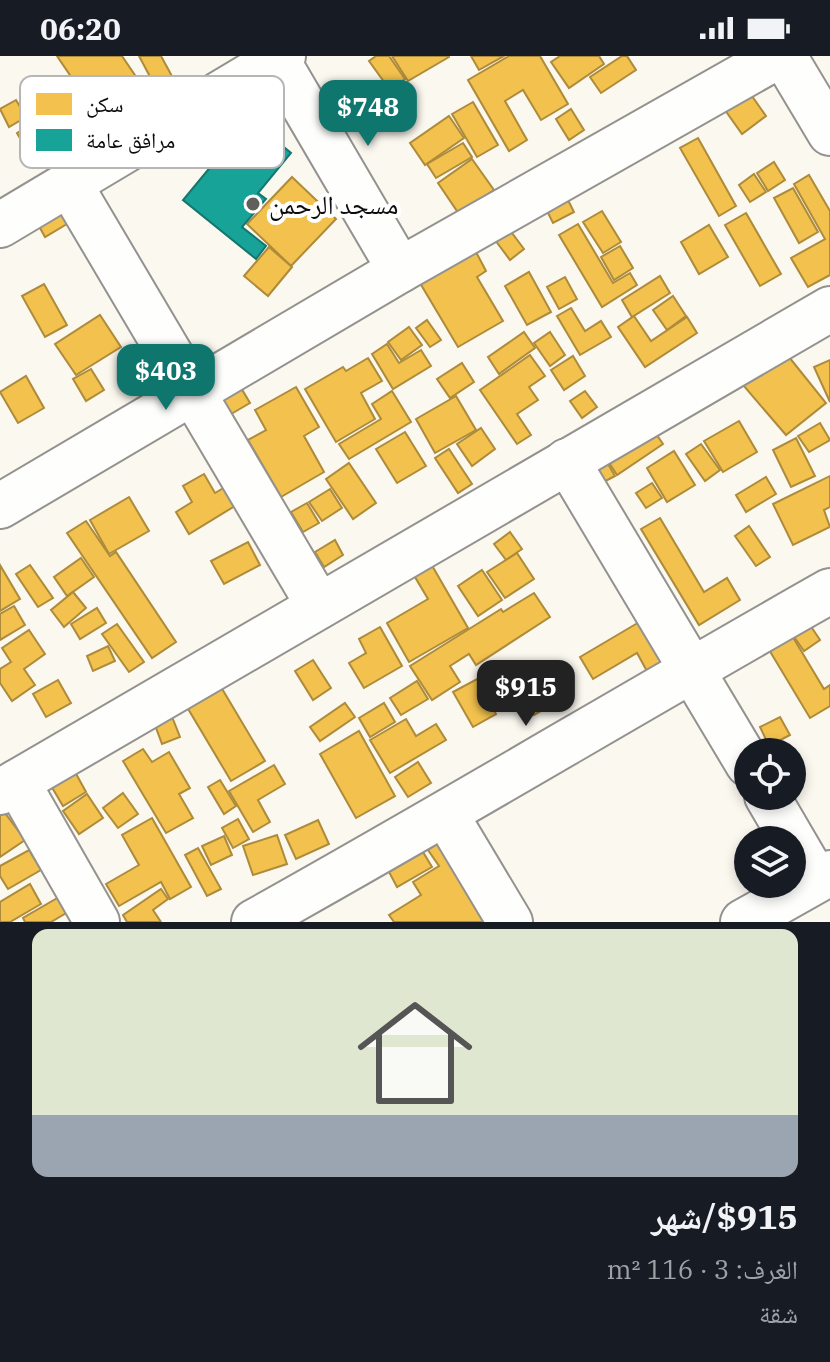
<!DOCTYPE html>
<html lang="ar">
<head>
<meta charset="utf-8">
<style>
	:root { --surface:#171b24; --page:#242831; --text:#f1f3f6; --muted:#9ea1a6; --accent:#0f766e }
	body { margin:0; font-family:"IBM Plex Serif","Noto Naskh Arabic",serif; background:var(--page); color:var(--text); direction:rtl; height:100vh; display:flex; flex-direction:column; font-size:30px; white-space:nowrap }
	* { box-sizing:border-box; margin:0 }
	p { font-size:26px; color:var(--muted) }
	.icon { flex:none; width:44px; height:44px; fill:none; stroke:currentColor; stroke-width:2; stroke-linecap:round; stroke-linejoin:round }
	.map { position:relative; height:866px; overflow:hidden; direction:ltr }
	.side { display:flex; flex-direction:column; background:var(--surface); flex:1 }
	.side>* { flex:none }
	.tools { position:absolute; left:734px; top:682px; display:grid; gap:16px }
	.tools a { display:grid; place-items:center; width:72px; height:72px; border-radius:50%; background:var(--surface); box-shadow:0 4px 12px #0003; font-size:40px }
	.price { position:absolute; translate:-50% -68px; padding:0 18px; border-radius:16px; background:var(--accent); color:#fff; font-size:26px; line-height:52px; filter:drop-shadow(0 2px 4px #0008) }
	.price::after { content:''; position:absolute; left:50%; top:48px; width:24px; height:18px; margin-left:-12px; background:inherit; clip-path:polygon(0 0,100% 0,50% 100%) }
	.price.on { background:#222; color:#fff }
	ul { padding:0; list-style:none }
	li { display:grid; align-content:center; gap:16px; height:424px; padding:0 32px }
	li span { display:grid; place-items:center; height:248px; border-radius:16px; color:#555 }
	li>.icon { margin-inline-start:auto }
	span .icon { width:144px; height:144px; fill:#fffc; stroke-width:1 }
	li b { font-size:34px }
	.status { display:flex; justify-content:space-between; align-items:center; height:56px; padding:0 40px; background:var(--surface); direction:ltr }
	.status svg { height:22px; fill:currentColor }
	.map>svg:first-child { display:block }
	.homes { fill:#f2c14e; stroke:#ad8b3a; stroke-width:2 }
	.public { fill:#17a398; stroke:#14766e; stroke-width:2 }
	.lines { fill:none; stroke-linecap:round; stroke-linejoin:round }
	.minor-casing { stroke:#94928f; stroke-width:48 }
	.minor { stroke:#fefefd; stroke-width:44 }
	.poi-dot { fill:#605f5c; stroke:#fff; stroke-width:3 }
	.labels { text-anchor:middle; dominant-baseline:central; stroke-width:8; stroke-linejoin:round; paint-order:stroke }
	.poi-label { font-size:26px; fill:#0c0c0c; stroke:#fff; text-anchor:start }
	.key { fill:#fff; stroke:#b6b6b6; stroke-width:2 }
	.key-label { font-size:22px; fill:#0c0c0c }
</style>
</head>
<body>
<div class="status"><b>06:20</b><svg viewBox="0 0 49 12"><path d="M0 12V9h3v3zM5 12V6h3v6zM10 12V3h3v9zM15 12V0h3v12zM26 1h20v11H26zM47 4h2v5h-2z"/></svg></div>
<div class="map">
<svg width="830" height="866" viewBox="0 0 830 866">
	<rect width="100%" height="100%" fill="#fbf8f0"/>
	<!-- homes -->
	<g class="homes">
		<polygon points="57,0 122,0 143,31 99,62"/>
		<polygon points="139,0 161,0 180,35 163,45"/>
		<polygon points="376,0 389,0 405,23 390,34 369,5"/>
		<polygon points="392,0 449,0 449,1 408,25"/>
		<polygon points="471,0 504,0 479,14"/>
		<polygon points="509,0 540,0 568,48 541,64 523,34 505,45 527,84 509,95 468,24"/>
		<polygon points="560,0 599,0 604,8 569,32 551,6"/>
		<polygon points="622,0 627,0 636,14 601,37 590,21"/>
		<polygon points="745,30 766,60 742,78 720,47"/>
		<polygon points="16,44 26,61 9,71 0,53"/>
		<polygon points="473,46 498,89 477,101 452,58"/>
		<polygon points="571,53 584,74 569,84 556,63"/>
		<polygon points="449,60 464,82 425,109 410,87"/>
		<polygon points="32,68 50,99 35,108 17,77"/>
		<polygon points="698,82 736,150 719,160 680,92"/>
		<polygon points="463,87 472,101 436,122 427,108"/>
		<polygon points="472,103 494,134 459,158 438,127"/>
		<polygon points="774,106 785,124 768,135 757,117"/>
		<polygon points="754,118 766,136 750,146 739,129"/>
		<polygon points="809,119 830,155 830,219 808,231 791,202 825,183 794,128"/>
		<polygon points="292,121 336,163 291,210 247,168"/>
		<polygon points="793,132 818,176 799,187 774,142"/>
		<polygon points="566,140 574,156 553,167 545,151"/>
		<polygon points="56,149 67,168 45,181 34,161"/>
		<polygon points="602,155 621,186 603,197 583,166"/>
		<polygon points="746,157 781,218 760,230 725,169"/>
		<polygon points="578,168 613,227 630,217 637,229 602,251 559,179"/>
		<polygon points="506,169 524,193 510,204 492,180"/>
		<polygon points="709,169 728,201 699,218 681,186"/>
		<polygon points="620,190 633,212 614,224 601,201"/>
		<polygon points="269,191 292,211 268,240 244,220"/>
		<polygon points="475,194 486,215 477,221 503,265 458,291 420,227"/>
		<polygon points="529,216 551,256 527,269 505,230"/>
		<polygon points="660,220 670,237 632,261 622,244"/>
		<polygon points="565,221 577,243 559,253 547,231"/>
		<polygon points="44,228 67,269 45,281 22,240"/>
		<polygon points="673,240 686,260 667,274 653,254"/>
		<polygon points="571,252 585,275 601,265 611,281 580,299 557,260"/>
		<polygon points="100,259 121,291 76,319 55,288"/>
		<polygon points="634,260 651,285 687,261 697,277 645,311 618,271"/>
		<polygon points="427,264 441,284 430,291 416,272"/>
		<polygon points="409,271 422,289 401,304 388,286"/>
		<polygon points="524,276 535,292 499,318 488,301"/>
		<polygon points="550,276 565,299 550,310 534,287"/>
		<polygon points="387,288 399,307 421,294 431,310 393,333 372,298"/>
		<polygon points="158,296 169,315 134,335 123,315"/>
		<polygon points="785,296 826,347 786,379 743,329"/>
		<polygon points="530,299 545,320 529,331 538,344 517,358 531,379 517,388 480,334"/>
		<polygon points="573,300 585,320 564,334 551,314"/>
		<polygon points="368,302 382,325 361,337 375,363 336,386 305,333 343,311 346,315"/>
		<polygon points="830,304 830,346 814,311"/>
		<polygon points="462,307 474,326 450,342 437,323"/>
		<polygon points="91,313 104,334 86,345 73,323"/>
		<polygon points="231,315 250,347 226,361 207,329"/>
		<polygon points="26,320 44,352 18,367 0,336"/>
		<polygon points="296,331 319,371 304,380 324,416 281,441 248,384 266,374 255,354"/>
		<polygon points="392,335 411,366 349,403 339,388 381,363 372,348"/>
		<polygon points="585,335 597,351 582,362 570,345"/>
		<polygon points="456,340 476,374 435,397 416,363"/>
		<polygon points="739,365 757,396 723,416 704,385"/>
		<polygon points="820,367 830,384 809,396 798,380"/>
		<polygon points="481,372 495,393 472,410 457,388"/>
		<polygon points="652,372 663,388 617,419 606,402"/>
		<polygon points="405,376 426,410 397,427 376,393"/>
		<polygon points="796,382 815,420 791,431 773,394"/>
		<polygon points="701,388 720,414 705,425 686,398"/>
		<polygon points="449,393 472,428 458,437 435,402"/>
		<polygon points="674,395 695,429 667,446 647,412"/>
		<polygon points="604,401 615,420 602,427 591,407"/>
		<polygon points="349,407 376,447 353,463 326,423"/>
		<polygon points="204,418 215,437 237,424 248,442 189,478 176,456 192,446 183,430"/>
		<polygon points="830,420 830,451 824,454 830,471 793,489 773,448"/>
		<polygon points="766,421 776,438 746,456 736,439"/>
		<polygon points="652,427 662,442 646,452 636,437"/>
		<polygon points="330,433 342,452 322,465 309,446"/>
		<polygon points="129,441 149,475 109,498 90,464"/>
		<polygon points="307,447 319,467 303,476 291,456"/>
		<polygon points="660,462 704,536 727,522 740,544 699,569 641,473"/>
		<polygon points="86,465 110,500 116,496 176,586 152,602 67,477"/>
		<polygon points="749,470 770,501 756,510 735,480"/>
		<polygon points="510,476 522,493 506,504 494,488"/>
		<polygon points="335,484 343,499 324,511 315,496"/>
		<polygon points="248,486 260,509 224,528 211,505"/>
		<polygon points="517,497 534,523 505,542 487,516"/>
		<polygon points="81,502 94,521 67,540 54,521"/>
		<polygon points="430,506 468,572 409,606 387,567 428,543 412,516"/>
		<polygon points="0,509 20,543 0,555"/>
		<polygon points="30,509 53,542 38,551 16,518"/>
		<polygon points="482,514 502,544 478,560 458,530"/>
		<polygon points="73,536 86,552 64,571 51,554"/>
		<polygon points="534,537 550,561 476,609 469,598 450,610 460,626 432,644 410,610 501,553 503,556"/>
		<polygon points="14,550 25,569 0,584 0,558"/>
		<polygon points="97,552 106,567 80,583 71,568"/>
		<polygon points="641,565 671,615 653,626 637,597 593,623 580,601"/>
		<polygon points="808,566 820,584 804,595 792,578"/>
		<polygon points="117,568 144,606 129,616 102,578"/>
		<polygon points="380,571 402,610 364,632 349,607 366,597 359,583"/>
		<polygon points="29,574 45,598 24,613 35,629 12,645 0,627 0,613 11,606 2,592"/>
		<polygon points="791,578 824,633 830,629 830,650 810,662 768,592"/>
		<polygon points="108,590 115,605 93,615 87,600"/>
		<polygon points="313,604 331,632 313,644 295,615"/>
		<polygon points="547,620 562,642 551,650 536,627"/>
		<polygon points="477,623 496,658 473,671 453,636"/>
		<polygon points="58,624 71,647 46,661 33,638"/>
		<polygon points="532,624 548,651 534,659 518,632"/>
		<polygon points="417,625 428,643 401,659 390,642"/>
		<polygon points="221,631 265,705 231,725 187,651"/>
		<polygon points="345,647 355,661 320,685 310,671"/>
		<polygon points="384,647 395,666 370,681 359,662"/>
		<polygon points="167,648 180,681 162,688 155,669"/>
		<polygon points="780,661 790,679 769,690 760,671"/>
		<polygon points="406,663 416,680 436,668 446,684 390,717 370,684"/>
		<polygon points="359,675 395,740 356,762 320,698"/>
		<polygon points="143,693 152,706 169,696 190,732 179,738 193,762 166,777 123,705"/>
		<polygon points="418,706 431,727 408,741 395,721"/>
		<polygon points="274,709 285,728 258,744 270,766 253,776 229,735"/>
		<polygon points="74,714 86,736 63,750 50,728"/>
		<polygon points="220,724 236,750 224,758 208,731"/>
		<polygon points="123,737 138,758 118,772 103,752"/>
		<polygon points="87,738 103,762 79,778 63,755"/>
		<polygon points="2,753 25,784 0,801 0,754"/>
		<polygon points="152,762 191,831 170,843 161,826 119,850 106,828 139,809 122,779"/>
		<polygon points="238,763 249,783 233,792 222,772"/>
		<polygon points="318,764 329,788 296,803 285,779"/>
		<polygon points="277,779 287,808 253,819 243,790"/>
		<polygon points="224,780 232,799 211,809 202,790"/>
		<polygon points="443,784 496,866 394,866 389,859 421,839 413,826 439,810 428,794"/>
		<polygon points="198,792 221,833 207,840 185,799"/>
		<polygon points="29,794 41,814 8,833 0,820 0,810"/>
		<polygon points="423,796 432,811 397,831 389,816"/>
		<polygon points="30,828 41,848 10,866 0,866 0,846"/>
		<polygon points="161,833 168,843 153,854 161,866 127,866 123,859"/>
		<polygon points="59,841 68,856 51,866 25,866 23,862"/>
	</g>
	<!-- public -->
	<polygon class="public" points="250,63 291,97 258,137 266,143 242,171 266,190 256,203 183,144"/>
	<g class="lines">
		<!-- minor casing -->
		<g class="minor-casing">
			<g id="minor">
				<polyline points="784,0 830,77"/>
				<polyline points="277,4 400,214"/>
				<polyline points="70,129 319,550"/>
				<polyline points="0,169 283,0"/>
				<polyline points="567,405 748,708"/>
				<polyline points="0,450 400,214 778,0"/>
				<polyline points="17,726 97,866"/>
				<polyline points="0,736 830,253"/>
				<polyline points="767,740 816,824"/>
				<polyline points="446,759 510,866"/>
				<path d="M 254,866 C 448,758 637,644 830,535"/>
				<polyline points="743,866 830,817"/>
			</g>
		</g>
		<!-- minor -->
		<use href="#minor" class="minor"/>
	</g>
	<!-- markers -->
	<circle class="poi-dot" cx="253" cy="148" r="8"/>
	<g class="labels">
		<!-- poi labels -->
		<g class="poi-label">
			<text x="269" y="148">مسجد الرحمن</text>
		</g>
	</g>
	<!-- legend -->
	<rect x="20" y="20" width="264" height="92" rx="12" class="key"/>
	<rect x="36" y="37" width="36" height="22" fill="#f2c14e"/>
	<rect x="36" y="73" width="36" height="22" fill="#17a398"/>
	<g class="key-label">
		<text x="86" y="56">سكن</text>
		<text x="86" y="92">مرافق عامة</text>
	</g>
</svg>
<div class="tools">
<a><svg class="icon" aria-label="locate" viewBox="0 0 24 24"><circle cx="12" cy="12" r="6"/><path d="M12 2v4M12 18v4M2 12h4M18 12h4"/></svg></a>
<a><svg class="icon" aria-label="layers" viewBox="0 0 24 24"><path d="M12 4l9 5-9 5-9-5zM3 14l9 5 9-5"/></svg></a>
</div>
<b class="price" style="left:368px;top:92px">$748</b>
<b class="price" style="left:166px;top:356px">$403</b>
<b class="price on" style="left:526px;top:672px">$915</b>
</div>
<section class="side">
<ul>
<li><span style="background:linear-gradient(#dfe7d0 75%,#9aa5b1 0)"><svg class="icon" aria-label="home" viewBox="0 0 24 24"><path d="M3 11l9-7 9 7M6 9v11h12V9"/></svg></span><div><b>$915/شهر</b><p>الغرف: 3 · 116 m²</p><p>شقة</p></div></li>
</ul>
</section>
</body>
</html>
